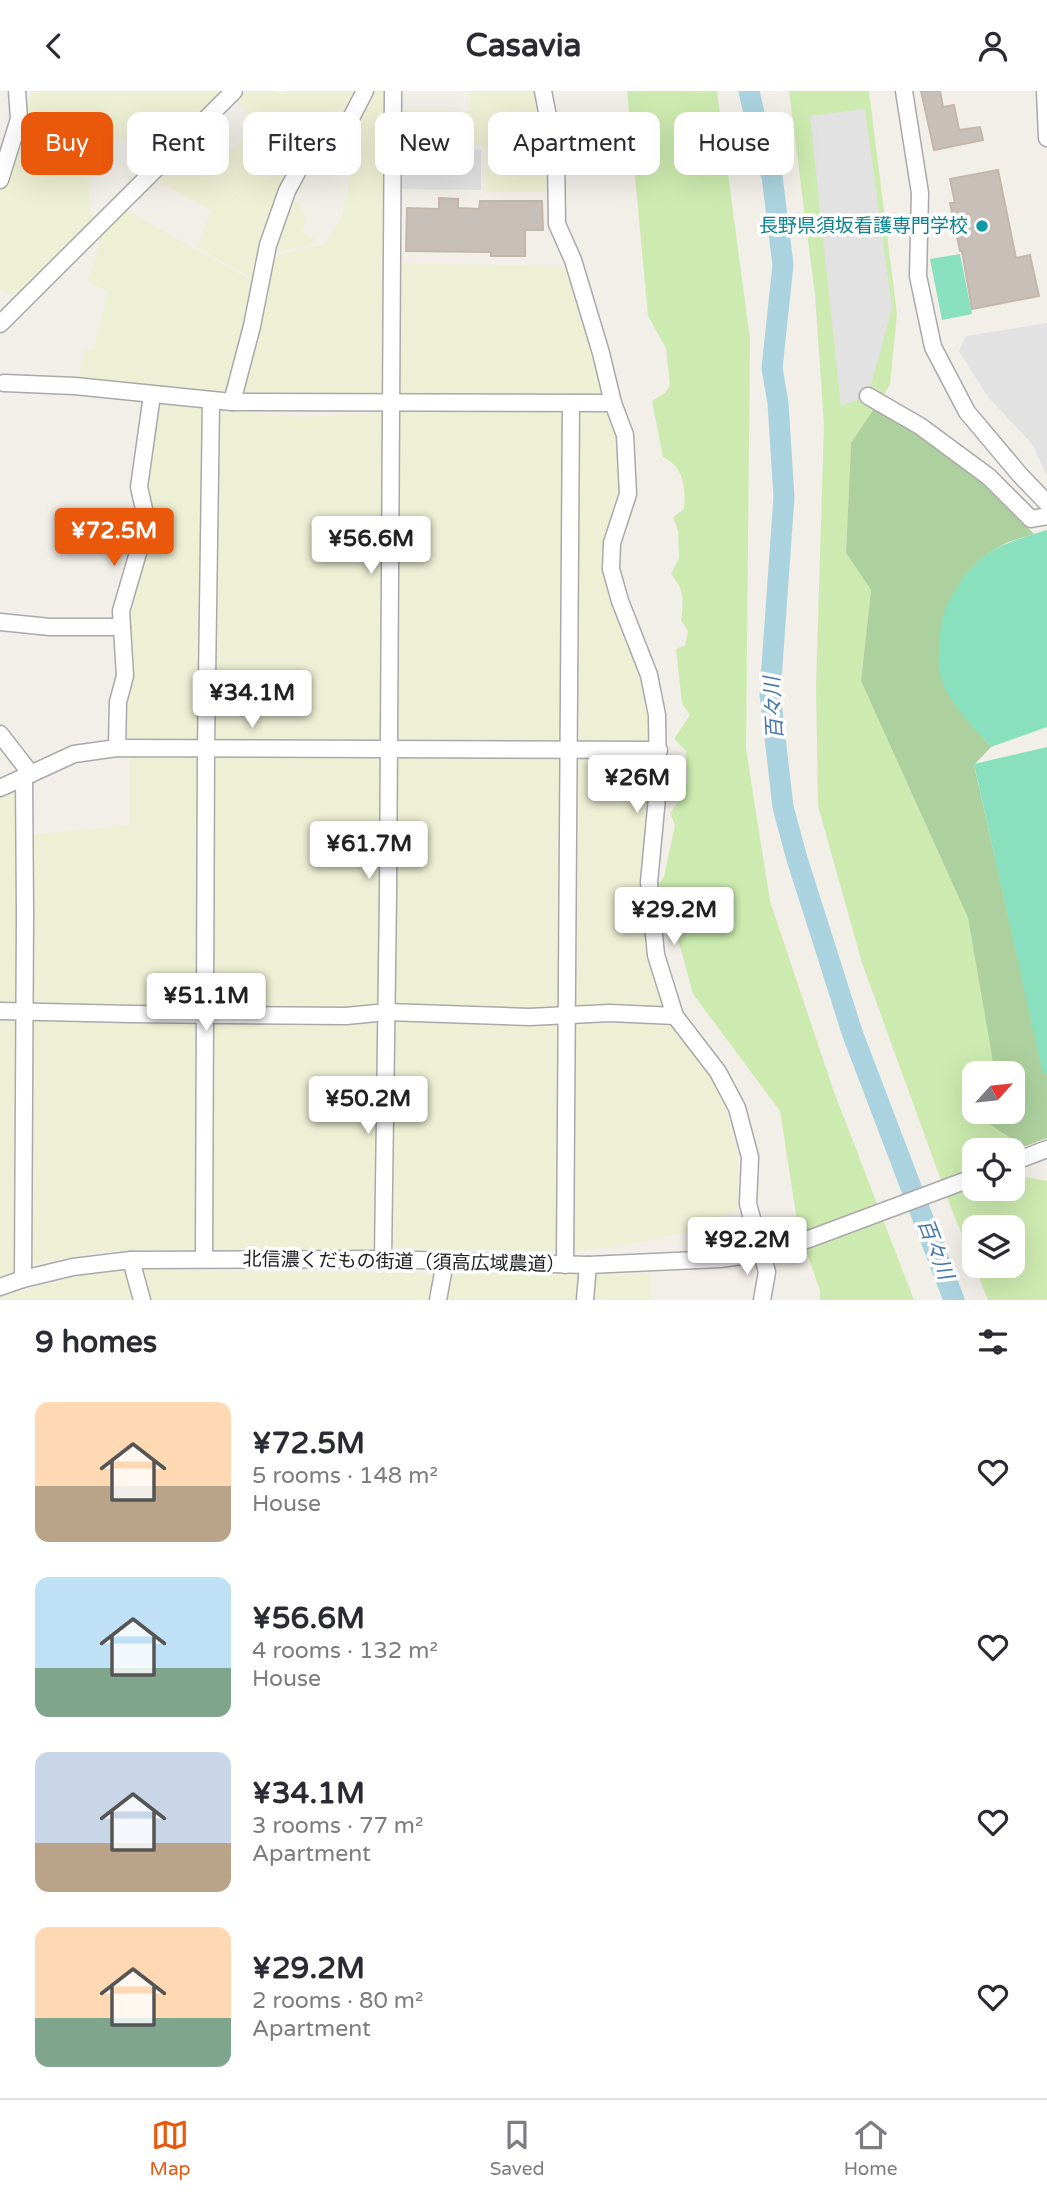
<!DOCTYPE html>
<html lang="en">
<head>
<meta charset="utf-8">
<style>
	:root { --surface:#fff; --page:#f7f7f7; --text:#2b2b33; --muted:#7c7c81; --line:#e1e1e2; --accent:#ea580c }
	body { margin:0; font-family:"Varela Round","Noto Sans JP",sans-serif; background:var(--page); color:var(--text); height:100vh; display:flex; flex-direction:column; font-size:26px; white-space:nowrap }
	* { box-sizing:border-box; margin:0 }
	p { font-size:23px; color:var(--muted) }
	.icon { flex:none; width:38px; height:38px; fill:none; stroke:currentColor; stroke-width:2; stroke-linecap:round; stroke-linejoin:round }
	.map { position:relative; height:1209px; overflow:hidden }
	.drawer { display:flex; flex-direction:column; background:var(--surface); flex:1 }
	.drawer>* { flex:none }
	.banner { position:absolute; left:21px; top:21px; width:1006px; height:63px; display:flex; gap:14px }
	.needle { width:46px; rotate:63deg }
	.controls { position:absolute; left:962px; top:970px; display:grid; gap:14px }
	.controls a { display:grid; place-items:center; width:63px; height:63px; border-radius:14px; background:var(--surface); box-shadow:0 7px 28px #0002; font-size:35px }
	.price { position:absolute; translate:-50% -60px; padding:0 16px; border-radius:7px; background:#fff; color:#222; font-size:23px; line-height:46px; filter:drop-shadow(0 2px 4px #0008) }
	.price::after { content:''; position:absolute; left:50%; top:42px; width:21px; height:16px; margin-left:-10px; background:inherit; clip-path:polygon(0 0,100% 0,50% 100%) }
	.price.selected { background:var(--accent); color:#fff }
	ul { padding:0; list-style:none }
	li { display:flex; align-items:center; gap:21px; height:175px; padding:0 35px }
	li span { display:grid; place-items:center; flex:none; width:196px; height:140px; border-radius:14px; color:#555 }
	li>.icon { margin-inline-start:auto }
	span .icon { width:84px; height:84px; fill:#fffc; stroke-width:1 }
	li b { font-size:30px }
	h2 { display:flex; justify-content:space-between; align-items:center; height:84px; padding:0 35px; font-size:30px }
	.tag { padding:0 24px; border-radius:14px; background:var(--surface); box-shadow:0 7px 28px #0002; font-size:24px; line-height:63px }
	.tag.selected { background:var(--accent); color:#fff }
	header { display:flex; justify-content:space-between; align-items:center; height:91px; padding:0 35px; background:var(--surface); font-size:32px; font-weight:700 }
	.dock { display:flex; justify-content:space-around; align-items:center; height:98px; border-top:2px solid var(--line); background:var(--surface); font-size:19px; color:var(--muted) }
	.dock a { display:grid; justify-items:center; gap:4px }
	.dock .selected { color:var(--accent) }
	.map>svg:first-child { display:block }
	.farmland { fill:#eef0d5 }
	.grass { fill:#cdebb0; fill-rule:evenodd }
	.forest { fill:#add19e }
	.pitch { fill:#88e0be }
	.parking { fill:#e2e2e2 }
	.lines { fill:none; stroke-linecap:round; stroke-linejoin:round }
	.river { stroke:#aad3df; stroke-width:21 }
	.building { fill:#c7bfb8; stroke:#c4b6ab; stroke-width:2 }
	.minor-casing { stroke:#a9a9a9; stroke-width:19 }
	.minor { stroke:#fff; stroke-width:16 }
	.culture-dot { fill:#0f9aa8; stroke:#fff; stroke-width:2.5 }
	.labels { text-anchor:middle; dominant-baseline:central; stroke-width:7; stroke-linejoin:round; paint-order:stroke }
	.culture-label { font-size:19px; fill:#0d838f; stroke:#fff; text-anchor:end }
	.street-label { font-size:19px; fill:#222; stroke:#fff }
	.water-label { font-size:21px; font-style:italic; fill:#4a7aab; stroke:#fff }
</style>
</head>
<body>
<header><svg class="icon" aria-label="back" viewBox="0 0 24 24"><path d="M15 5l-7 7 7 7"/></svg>Casavia<svg class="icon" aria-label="person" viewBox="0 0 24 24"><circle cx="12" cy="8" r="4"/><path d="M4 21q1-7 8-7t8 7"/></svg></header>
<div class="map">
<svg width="1047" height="1209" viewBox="0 0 1047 1209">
	<rect width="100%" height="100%" fill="#f2efe9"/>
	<!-- farmland -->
	<g class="farmland">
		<polygon points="35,0 224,0 184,40 155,30 147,55 102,44 105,31 84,24 70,65 93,71 88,96 93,130 17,207 0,199 0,101 17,55 24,17"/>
		<polygon points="243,0 276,0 284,4 287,0 361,0 352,21 284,104 301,113 305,129 302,142 315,147 313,153 264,164 257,190 197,156 211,120 155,88 201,43 235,59 254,29 234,9"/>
		<polygon points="371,0 387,0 385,308 237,307 271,166 325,153 341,128 355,67 357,27"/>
		<polygon points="470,0 538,0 551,67 551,101 485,101 485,55 399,53 399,19 470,20"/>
		<polygon points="126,119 256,192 229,307 78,290 84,258 94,258 108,200 87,190 96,167 100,145"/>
		<polygon points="398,172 566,176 594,261 604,305 397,308"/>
		<polygon points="156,312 204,317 202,651 122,650 127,521 155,435 145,395"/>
		<polygon points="215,319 304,326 386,321 381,653 213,651"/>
		<polygon points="398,319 563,320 563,653 395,654"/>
		<polygon points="575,319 610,320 619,346 621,401 606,451 603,479 643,588 654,653 574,653"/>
		<polygon points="199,664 197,919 29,916 31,744 130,734 130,665"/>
		<polygon points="211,664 381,665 379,918 208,919"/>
		<polygon points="397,665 563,665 562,918 393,917"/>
		<polygon points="571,665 655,665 647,748 667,919 570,918"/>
		<polygon points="18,698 18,915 0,914 0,705"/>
		<polygon points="0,925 18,925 16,1179 0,1185"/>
		<polygon points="30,925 201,931 201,1158 136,1159 91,1162 29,1174"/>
		<polygon points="378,929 377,1159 208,1159 209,930"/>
		<polygon points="393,929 563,930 562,1161 392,1157"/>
		<polygon points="570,930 670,931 709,982 726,1018 738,1065 738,1120 687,1141 629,1154 570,1161"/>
		<polygon points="128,1179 137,1209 0,1209 0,1206 79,1184"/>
		<polygon points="139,1179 437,1182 431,1209 148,1209"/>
		<polygon points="450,1180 522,1183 581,1182 580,1209 443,1209"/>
		<polygon points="650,1182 651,1209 592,1209 595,1183"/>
	</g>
	<!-- grass -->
	<g class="grass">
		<path d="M 627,0 L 717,0 L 750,248 L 746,658 L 770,810 L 833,998 L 914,1209 L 820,1209 L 820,1200 L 798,1136 L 780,1020 L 693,903 L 670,818 L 657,819 L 654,801 L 664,785 L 675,734 L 670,722 C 690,698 688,689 686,660 L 674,648 L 690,624 L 682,612 L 676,558 L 685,554 L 688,540 L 681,529 C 684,510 684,498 671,483 L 679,467 L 678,440 L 673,426 L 684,418 C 686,397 684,376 663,366 L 652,310 L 665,302 L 670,295 L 666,257 L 648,225 Z"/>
		<path d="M 789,0 L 869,0 L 897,223 L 890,294 L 851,352 L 846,462 L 871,499 L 861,590 L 968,827 L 996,980 L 975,982 L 975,1020 L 988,1020 L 986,1031 L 1012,1048 L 1025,1086 L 1047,1090 L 1047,1209 L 988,1209 L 950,1114 L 862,872 L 818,715 L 816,595 L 824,334 L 815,204 ZM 975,1059 L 1013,1059 L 1013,1097 L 975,1097 ZM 975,1136 L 1013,1136 L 1013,1174 L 975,1174 Z"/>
	</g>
	<!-- forest -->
	<polygon class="forest" points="875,316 904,332 982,390 1034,443 1008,451 987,463 951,605 966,627 991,656 974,674 1044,983 1047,983 1047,1047 1015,1059 1012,1048 986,1031 988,1020 1013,1020 1013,982 995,982 968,827 861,590 871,499 846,462 851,352"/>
	<!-- pitch -->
	<g class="pitch">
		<polygon points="960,163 972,223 942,229 930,168"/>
		<path d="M 1047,439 L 1047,636 L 991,656 C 973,635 949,613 941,586 C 937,574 939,556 940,543 C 942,524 946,515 956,498 C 980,458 1005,452 1047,439 Z"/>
		<polygon points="1047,656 1047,983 1043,983 974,673"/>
	</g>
	<!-- parking -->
	<g class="parking">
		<polygon points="865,18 892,217 868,305 841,315 810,25"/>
		<polygon points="399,58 481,59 481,99 399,98"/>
		<polygon points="1047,232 1047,385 1032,353 988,306 959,260 966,245"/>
	</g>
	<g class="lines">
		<!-- river -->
		<polyline class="river" points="749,0 759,45 772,85 783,174 772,277 778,312 784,406 770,603 783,716 797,768 853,944 954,1209"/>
	</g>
	<!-- building -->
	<g class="building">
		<polygon points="921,0 940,0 943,16 954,14 959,39 980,36 983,49 934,59"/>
		<polygon points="998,79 1016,167 1030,164 1039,205 972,218 962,160 960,160 950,112 955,112 950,88"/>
		<polygon points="439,107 458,108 458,117 479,118 480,110 542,110 543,139 525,139 525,165 491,165 491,161 406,160 407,117 439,118"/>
	</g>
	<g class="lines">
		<!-- minor casing -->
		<g class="minor-casing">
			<g id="minor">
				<polyline points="543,0 556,67 557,133 573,169 601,262 613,312 625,344 628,403 612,452 611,478 620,510 649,584 657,624 658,696 649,791 656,864 675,925 718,981 737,1017 750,1066 748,1113 767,1181 762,1209"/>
				<polyline points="904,0 920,102 918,185 933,256 967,321 1020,384 1047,412"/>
				<polyline points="1045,0 1047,47"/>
				<polyline points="0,89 19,28 17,0"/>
				<polyline points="0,233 234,0"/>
				<polyline points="4,292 75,295 232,311 613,312"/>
				<polyline points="868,305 920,335 989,386 1031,428 1047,425"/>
				<polyline points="232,311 252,235 268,154 287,100 306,65 351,27 365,0"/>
				<polyline points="0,531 50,536 122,536"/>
				<polyline points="0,643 31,683"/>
				<polyline points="117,657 118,611 125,585 121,520 147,431 139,396 152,304"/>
				<polyline points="0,697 74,663 117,657 659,659"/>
				<polyline points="0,920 131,923 346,925 387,921 529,926 610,922 675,925"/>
				<polyline points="1013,1071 1047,1058"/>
				<polyline points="204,1168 206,657 211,311"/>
				<polyline points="383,1168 388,805 393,0"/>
				<polyline points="131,1169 142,1209"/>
				<polyline points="565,1174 571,312"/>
				<polyline points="23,1188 25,824 24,687"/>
				<polyline points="0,1196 23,1188 73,1176 131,1169 383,1168 588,1174 720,1168 763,1162 809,1148 975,1086"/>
				<polyline points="438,1209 445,1171"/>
				<polyline points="585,1209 588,1174"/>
			</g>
		</g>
		<!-- minor -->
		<use href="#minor" class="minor"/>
	</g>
	<!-- markers -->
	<circle class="culture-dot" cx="982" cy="135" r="7"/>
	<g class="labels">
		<!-- culture labels -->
		<g class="culture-label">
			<text x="968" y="135">長野県須坂看護専門学校</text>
		</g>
		<!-- street labels -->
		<g class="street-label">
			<text transform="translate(404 1171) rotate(1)">北信濃くだもの街道（須高広域農道）</text>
		</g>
		<!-- water labels -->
		<g class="water-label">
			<text transform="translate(774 617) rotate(-93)">百々川</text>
			<text transform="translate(935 1158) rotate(69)">百々川</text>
		</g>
	</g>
</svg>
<div class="controls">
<a><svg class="needle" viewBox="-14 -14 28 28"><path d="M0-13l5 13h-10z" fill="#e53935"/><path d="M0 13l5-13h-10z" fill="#7c7c81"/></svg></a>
<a><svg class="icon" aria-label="locate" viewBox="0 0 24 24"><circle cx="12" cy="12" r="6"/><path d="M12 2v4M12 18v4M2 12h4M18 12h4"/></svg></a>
<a><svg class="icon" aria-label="layers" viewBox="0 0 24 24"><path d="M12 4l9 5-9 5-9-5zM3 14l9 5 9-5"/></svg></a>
</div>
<b class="price selected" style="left:114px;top:477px">¥72.5M</b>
<b class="price" style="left:371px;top:485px">¥56.6M</b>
<b class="price" style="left:252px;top:639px">¥34.1M</b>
<b class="price" style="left:637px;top:724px">¥26M</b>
<b class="price" style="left:369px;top:790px">¥61.7M</b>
<b class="price" style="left:674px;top:856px">¥29.2M</b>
<b class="price" style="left:206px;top:942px">¥51.1M</b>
<b class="price" style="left:368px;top:1045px">¥50.2M</b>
<b class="price" style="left:747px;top:1186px">¥92.2M</b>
<div class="banner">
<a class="tag selected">Buy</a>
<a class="tag">Rent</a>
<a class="tag">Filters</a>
<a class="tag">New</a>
<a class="tag">Apartment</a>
<a class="tag">House</a>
</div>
</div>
<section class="drawer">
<h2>9 homes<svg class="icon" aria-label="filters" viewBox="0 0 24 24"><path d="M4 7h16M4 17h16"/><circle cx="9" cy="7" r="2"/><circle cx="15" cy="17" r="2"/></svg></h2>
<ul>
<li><span style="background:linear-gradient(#ffd9b3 60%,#b9a48a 0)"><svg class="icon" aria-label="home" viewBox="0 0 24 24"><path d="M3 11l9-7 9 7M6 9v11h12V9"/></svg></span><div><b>¥72.5M</b><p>5 rooms · 148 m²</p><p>House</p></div><svg class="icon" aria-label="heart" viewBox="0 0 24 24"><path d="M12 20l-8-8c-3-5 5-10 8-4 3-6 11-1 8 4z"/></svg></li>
<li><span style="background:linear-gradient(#bfe0f5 65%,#7fa58c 0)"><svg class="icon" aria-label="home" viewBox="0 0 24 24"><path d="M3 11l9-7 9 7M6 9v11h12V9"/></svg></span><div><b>¥56.6M</b><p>4 rooms · 132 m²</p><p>House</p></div><svg class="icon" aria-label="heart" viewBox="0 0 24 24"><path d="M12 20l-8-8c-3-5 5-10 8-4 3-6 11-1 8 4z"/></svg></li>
<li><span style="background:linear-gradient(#c9d6e8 65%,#b9a48a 0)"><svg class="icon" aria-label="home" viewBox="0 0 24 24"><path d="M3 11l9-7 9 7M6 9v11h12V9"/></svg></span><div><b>¥34.1M</b><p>3 rooms · 77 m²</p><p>Apartment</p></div><svg class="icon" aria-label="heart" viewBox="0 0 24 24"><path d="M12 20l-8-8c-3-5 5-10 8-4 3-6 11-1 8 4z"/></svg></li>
<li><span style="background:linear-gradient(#ffd9b3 65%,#7fa58c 0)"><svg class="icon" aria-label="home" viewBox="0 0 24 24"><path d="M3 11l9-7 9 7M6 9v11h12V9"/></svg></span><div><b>¥29.2M</b><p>2 rooms · 80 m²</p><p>Apartment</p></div><svg class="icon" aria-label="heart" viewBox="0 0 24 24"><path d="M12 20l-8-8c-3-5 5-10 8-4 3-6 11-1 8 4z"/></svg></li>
</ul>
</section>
<nav class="dock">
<a class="selected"><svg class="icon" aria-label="map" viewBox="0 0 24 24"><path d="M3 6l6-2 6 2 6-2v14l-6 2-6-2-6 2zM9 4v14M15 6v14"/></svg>Map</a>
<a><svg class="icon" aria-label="saved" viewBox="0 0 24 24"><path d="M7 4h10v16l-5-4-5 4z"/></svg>Saved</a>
<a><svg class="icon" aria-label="home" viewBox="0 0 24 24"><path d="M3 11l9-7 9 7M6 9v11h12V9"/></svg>Home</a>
</nav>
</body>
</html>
